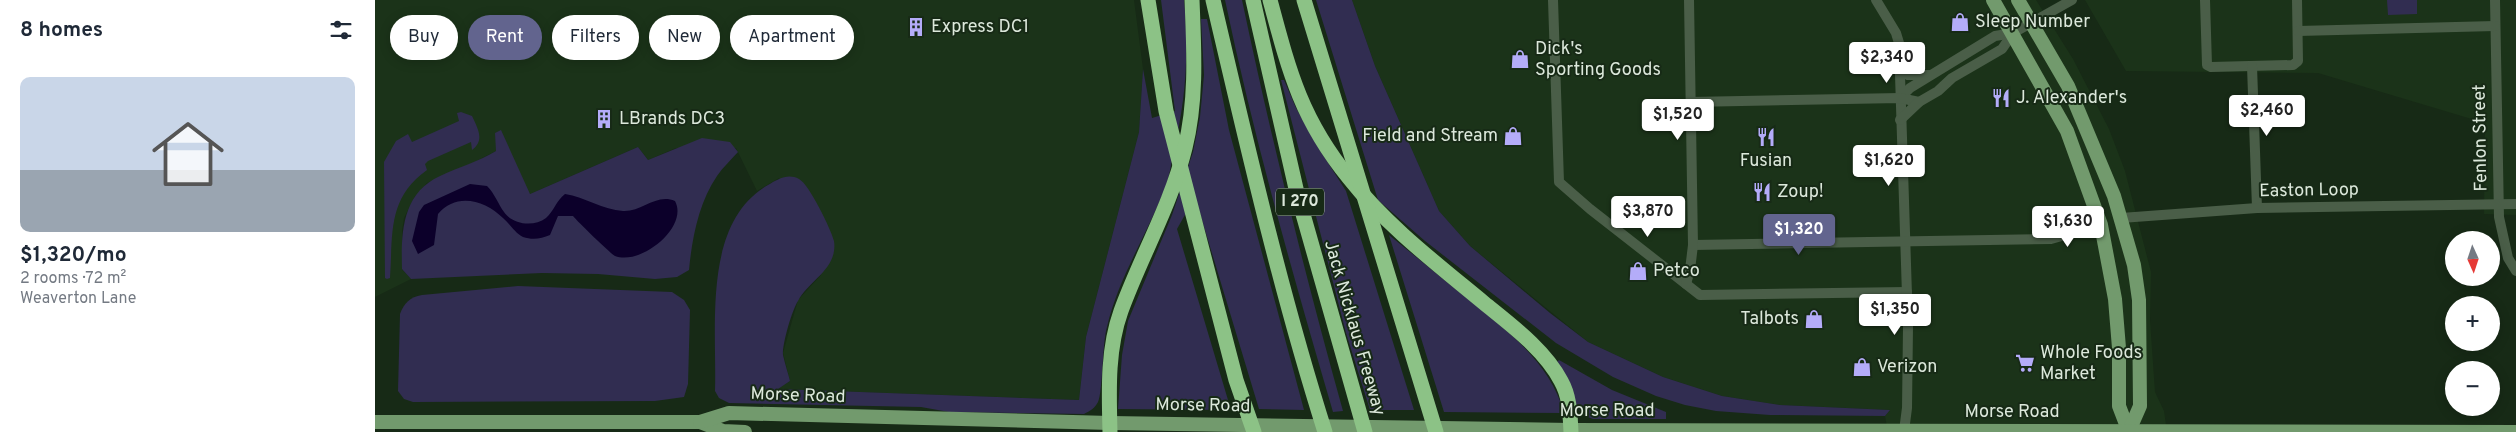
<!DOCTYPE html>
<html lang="en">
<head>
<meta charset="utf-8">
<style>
	:root { --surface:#fff; --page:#f2f2f3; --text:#1f2937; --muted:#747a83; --line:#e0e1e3; --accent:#62648e }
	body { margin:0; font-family:Overpass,sans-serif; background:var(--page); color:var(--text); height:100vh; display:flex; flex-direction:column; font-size:19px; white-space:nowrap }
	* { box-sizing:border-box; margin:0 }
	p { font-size:16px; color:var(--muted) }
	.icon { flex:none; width:28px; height:28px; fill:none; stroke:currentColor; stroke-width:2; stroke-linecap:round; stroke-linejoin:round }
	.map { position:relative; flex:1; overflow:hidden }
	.sheet { display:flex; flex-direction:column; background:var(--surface); width:375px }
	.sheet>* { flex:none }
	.guide { position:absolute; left:15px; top:15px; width:475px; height:45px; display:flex; gap:10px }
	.needle { width:32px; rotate:177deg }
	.tools { position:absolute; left:2070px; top:231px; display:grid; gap:10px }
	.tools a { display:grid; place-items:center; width:55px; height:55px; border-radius:50%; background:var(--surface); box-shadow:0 2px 12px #0003; font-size:25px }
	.price { position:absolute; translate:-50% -42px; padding:0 11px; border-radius:5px; background:#fff; color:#222; font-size:16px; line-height:32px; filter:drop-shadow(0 1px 2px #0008) }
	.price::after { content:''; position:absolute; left:50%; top:30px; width:15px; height:11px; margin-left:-8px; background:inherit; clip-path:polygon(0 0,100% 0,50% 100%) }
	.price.on { background:var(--accent); color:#fff }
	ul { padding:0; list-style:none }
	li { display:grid; align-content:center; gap:10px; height:265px; padding:0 20px }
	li+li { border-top:1px solid var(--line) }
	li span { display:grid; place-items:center; height:155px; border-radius:10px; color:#555 }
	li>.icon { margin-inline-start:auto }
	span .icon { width:90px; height:90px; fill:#fffc; stroke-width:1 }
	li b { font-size:21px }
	h2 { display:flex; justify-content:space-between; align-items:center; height:60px; padding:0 20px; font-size:21px }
	.tag { padding:0 18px; border-radius:22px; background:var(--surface); box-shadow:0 2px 12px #0003; font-size:18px; line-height:45px }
	.tag.on { background:var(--accent); color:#fff }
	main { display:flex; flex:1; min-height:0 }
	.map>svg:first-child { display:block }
	.built { fill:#1b3319 }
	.green { fill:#312d51 }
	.water { fill:#0c002a }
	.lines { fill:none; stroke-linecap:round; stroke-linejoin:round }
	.minor { stroke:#4a5e48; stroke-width:10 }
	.major { stroke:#729a6d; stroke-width:14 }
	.highway { stroke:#8cc286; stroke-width:15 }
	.labels { text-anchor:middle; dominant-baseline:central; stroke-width:4; stroke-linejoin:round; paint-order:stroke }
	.shield { fill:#172a16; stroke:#a1afa0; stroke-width:1 }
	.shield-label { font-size:16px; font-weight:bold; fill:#dce8db }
	.poi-label { font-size:18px; fill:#dce8db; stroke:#172a16; text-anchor:start }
	.street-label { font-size:18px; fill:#dce8db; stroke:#172a16 }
</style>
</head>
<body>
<main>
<section class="sheet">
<h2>8 homes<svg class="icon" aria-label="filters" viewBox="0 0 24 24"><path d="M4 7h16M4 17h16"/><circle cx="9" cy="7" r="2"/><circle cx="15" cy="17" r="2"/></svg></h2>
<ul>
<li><span style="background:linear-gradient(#c9d6e8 60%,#9aa5b1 0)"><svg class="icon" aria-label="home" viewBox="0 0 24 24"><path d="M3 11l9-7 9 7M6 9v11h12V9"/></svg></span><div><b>$1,320/mo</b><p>2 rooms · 72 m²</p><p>Weaverton Lane</p></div></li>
</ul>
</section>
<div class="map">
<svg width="2141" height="432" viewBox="0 0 2141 432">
	<rect width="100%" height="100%" fill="#172a16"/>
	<!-- built -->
	<g class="built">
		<polygon points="0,0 759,0 768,69 764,132 711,337 704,400 402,389 415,381 408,353 423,300 446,275 404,178 382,191 361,148 301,148 273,160 263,147 155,194 121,151 88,168 52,183 39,198 29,218 27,231 27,269 36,279 0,297"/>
		<polygon points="977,0 1661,0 1698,59 1734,129 1750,171 1776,272 1775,320 1780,392 1789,411 1792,432 1513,432 1510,416 1515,410 1405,405 1347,396 1288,377 1213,342 1095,246 1064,211 1000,66"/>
		<polygon points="1710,0 2141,0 2141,215 2109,214 2110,123 1943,73 1751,71"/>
	</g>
	<!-- green -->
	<g class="green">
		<path d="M 786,0 L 809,0 C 814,55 811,100 798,154 C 796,166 794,179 789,191 C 771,236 743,279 732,327 C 727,343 728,392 723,402 C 720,408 715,411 709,414 L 574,412 L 546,407 L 354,403 L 344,398 L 340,391 C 342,326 327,223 393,185 C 403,179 413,173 424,179 C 434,184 456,229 459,241 C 463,269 434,280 423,301 C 417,310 407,345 408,355 C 410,364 413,373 415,381 L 403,389 L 704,400 L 711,337 L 764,132 L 768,69 L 777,118 L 800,111 Z"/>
		<path d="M 850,0 L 867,0 C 896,138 930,275 968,411 L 958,412 C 918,275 879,139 850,0 Z"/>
		<polygon points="941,0 977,0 1000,66 1064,211 1095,246 1175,313 1213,342 1288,377 1347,396 1405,405 1515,410 1510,416 1395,415 1341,411 1310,405 1281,396 1238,377 1181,343 1050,241 1003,200"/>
		<polygon points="2012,0 2042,0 2042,14 2013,15"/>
		<polygon points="826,19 832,19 854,130 929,410 884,409 820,197 802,229 856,410 743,409 747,355 753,321 797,215 818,152 825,117 829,75"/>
		<polygon points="906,80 909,80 921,108 941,144 971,191 1039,410 995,410 971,333"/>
		<path d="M 86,112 L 97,116 C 103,129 110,140 97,150 L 96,142 L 53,161 L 50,164 L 52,170 C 12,198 18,235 15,278 L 12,279 L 10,278 L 9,162 L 21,141 L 33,134 L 37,142 L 84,121 L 82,113 Z"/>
		<path d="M 126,130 L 155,194 L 263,147 L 273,160 L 327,138 L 355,142 L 363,152 C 356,160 348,167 342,176 C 324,202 317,238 314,270 L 302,277 L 280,279 L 223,274 L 167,273 L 36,279 L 27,269 C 26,233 27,193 65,176 C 84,167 103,162 121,151 L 120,133 Z"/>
		<path d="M 1014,235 C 1039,255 1064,276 1089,296 C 1129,328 1175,361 1189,413 L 1069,412 Z"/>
		<path d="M 143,286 L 297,292 L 309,300 L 315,310 L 313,384 L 309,397 L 280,401 L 38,402 L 29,399 L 23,391 L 25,314 C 29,303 35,297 47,295 Z"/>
		<path d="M 1184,360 L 1237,390 L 1291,412 L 1291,419 L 1218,419 C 1196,413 1190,382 1181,363 Z"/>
	</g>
	<!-- water -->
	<path class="water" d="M 95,184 L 112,186 C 120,194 123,204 129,212 C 138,225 159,227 171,218 C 179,211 181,201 190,194 C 210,197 228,210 248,211 C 267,212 281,193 300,201 C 314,227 266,266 240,256 C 236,254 202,221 198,216 L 183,216 L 175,235 C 166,239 157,240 148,237 C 140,233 135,224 128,218 C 110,200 81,192 63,214 L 59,245 L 43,254 L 37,241 L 44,212 L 49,205 Z"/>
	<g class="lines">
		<!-- minor -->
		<g class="minor">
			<polyline points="1178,0 1184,182 1215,209 1325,295 1532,292"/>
			<polyline points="1501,0 1521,33 1524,43 1533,327 1532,408 1529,431"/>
			<polyline points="1830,0 1832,65 1836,67 1918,65 1923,61 1922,0"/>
			<polyline points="2120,0 2124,217 2133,258 2141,271"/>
			<polyline points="1923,31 2120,26"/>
			<polyline points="1877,66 1882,208"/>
			<polyline points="1524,69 1533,75 1553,75"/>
			<polyline points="1525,98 1535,88 1620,36 1638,33"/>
			<polyline points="1315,102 1525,98 1544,102"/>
			<polyline points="1525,120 1544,102 1563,91 1577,78 1627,49 1638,33 1697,0"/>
			<polyline points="1746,218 1882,208 2141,204"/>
			<polyline points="1318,245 1676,239 1726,225"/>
			<polyline points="1311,284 1315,270 1318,245 1314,0"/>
		</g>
		<!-- major -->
		<g class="major">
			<polyline points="1618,0 1692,131 1726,225 1740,299 1744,348 1744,406 1754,432"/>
			<polyline points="1643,0 1693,86 1739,196 1759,265 1764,300 1765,406 1754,431"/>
			<polyline points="0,422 325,422 348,431 370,432"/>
			<polyline points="325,422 354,413 735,423 1196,430 2141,432"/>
		</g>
		<!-- highway -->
		<g class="highway">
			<polyline points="773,0 791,111 861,380 879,432"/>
			<path d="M 838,0 C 872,145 905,290 950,432"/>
			<polyline points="878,0 922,193 990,432"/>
			<path d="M 895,0 C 914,71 926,119 974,178 C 1012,226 1062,264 1109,303 C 1136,325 1170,350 1186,381 C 1195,397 1195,414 1196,432"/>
			<polyline points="929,0 1061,432"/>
			<path d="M 735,432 C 734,392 732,350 746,311 C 766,256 796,205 810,148 C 822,99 819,50 817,0"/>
		</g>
	</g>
	<!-- icons -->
	<defs>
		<g id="shop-bare" transform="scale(1.5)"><path d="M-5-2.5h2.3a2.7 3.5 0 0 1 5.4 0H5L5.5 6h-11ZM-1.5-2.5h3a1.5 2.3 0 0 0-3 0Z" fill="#b4acf9" stroke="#172a16" stroke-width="2.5" paint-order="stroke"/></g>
		<g id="building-bare" transform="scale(1.5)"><path d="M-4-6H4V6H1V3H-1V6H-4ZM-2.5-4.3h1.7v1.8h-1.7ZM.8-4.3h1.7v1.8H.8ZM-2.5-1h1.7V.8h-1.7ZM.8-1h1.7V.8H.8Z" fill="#b4acf9" stroke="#172a16" stroke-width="2.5" paint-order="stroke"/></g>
		<g id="restaurant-bare" transform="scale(1.5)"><path d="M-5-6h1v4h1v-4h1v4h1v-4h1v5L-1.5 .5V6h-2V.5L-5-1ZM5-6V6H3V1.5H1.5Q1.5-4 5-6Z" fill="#b4acf9" stroke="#172a16" stroke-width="2.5" paint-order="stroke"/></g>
		<g id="supermarket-bare" transform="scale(1.5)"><path d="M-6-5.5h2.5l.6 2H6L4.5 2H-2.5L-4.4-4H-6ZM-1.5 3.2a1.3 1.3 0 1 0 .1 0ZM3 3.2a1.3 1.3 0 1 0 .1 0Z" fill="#b4acf9" stroke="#172a16" stroke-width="2.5" paint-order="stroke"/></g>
	</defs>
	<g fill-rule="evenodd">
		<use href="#shop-bare" x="1585" y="22"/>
		<use href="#building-bare" x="541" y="27"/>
		<use href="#shop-bare" x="1145" y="59"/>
		<use href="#restaurant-bare" x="1626" y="98"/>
		<use href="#building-bare" x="229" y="119"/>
		<use href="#shop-bare" x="1138" y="136"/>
		<use href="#restaurant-bare" x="1391" y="137"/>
		<use href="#restaurant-bare" x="1387" y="192"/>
		<use href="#shop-bare" x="1263" y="271"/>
		<use href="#shop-bare" x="1439" y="319"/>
		<use href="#supermarket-bare" x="1650" y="363"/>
		<use href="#shop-bare" x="1487" y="367"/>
	</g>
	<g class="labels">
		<!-- shield labels -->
		<rect class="shield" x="901" y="188.5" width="48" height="27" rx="4"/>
		<g class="shield-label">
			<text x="925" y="202">I 270</text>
		</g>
		<!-- poi labels -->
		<g class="poi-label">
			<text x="1600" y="22">Sleep Number</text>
			<text x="556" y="27">Express DC1</text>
			<text x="1160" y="49">Dick's<tspan x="1160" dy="21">Sporting Goods</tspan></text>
			<text x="1641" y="98">J. Alexander's</text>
			<text x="244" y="119">LBrands DC3</text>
			<text x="1123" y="136" text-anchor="end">Field and Stream</text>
			<text x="1391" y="161" text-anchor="middle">Fusian</text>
			<text x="1402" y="192">Zoup!</text>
			<text x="1278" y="271">Petco</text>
			<text x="1424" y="319" text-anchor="end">Talbots</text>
			<text x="1665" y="353">Whole Foods<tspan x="1665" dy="21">Market</tspan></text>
			<text x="1502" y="367">Verizon</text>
		</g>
		<!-- street labels -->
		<g class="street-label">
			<text transform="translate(2106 138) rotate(-91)">Fenlon Street</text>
			<text transform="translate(1934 191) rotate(-1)">Easton Loop</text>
			<text transform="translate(979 328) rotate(74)">Jack Nicklaus Freeway</text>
			<text transform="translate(423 396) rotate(2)">Morse Road</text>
			<text transform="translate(828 406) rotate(1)">Morse Road</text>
			<text x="1232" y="411">Morse Road</text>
			<text x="1637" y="412">Morse Road</text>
		</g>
	</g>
</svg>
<div class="tools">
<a><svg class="needle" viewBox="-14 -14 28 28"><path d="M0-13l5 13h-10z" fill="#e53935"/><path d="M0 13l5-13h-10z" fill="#747a83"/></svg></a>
<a>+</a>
<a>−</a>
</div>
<b class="price" style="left:1512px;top:84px">$2,340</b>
<b class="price" style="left:1892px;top:137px">$2,460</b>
<b class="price" style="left:1303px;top:141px">$1,520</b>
<b class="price" style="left:1514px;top:187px">$1,620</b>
<b class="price" style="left:1273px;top:238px">$3,870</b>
<b class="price" style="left:1693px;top:248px">$1,630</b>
<b class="price on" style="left:1424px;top:256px">$1,320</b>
<b class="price" style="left:1520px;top:336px">$1,350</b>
<div class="guide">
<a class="tag">Buy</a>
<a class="tag on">Rent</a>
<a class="tag">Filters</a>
<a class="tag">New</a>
<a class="tag">Apartment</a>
</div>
</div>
</main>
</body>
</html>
